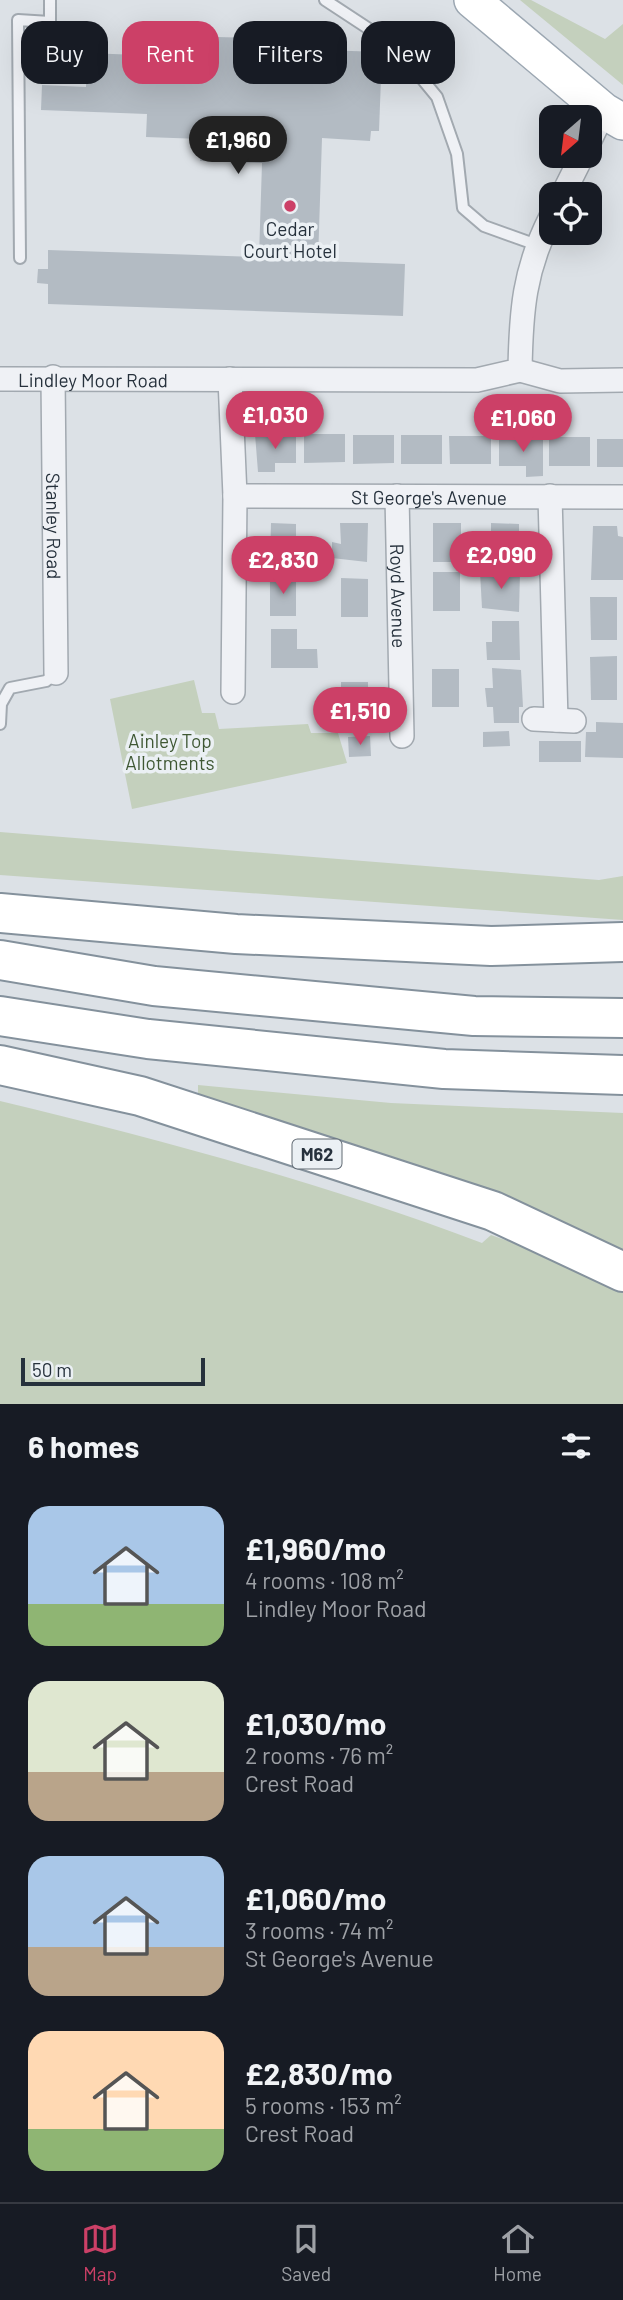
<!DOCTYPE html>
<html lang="en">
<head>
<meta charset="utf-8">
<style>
	:root { --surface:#171b24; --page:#20242c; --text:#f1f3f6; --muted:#9ea1a6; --line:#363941; --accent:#cc4067 }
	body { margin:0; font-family:Barlow,sans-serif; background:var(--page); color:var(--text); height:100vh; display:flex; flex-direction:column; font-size:26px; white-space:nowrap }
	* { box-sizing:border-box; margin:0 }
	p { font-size:23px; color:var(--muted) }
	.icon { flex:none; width:38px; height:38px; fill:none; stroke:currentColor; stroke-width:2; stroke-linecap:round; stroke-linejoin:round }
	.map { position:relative; height:1404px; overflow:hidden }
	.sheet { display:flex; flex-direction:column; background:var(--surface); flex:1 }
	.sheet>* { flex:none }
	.hud { position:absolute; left:21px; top:21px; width:581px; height:63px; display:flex; gap:14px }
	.needle { width:46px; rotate:208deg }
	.tools { position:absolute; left:539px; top:105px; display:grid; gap:14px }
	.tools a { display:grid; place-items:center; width:63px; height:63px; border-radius:14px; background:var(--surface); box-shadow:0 7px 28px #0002; font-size:35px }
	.scale { position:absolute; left:21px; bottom:18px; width:184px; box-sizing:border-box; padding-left:7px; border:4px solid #26313c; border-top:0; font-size:19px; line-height:24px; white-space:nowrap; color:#26313c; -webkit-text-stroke:5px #ebf0f4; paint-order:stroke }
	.price { position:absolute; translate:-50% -60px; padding:0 16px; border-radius:24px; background:var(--accent); color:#fff; font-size:23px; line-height:46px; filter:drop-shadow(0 2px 4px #0008) }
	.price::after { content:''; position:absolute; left:50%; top:42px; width:21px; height:16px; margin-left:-10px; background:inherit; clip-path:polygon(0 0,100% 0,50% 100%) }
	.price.selected { background:#222; color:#fff }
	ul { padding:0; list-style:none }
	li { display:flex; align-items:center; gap:21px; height:175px; padding:0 28px }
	li span { display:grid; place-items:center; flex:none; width:196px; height:140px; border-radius:21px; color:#555 }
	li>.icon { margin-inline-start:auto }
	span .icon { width:84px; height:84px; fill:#fffc; stroke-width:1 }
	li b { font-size:30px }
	h2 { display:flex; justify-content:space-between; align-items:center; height:84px; padding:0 28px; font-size:30px }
	.pill { padding:0 24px; border-radius:21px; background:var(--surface); box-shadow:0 7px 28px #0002; font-size:24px; line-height:63px }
	.pill.selected { background:var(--accent); color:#fff }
	.dock { display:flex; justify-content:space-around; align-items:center; height:98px; border-top:2px solid var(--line); background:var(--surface); font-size:19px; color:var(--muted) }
	.dock a { display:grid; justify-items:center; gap:4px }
	.dock .selected { color:var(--accent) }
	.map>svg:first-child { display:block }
	.green { fill:#c4d0bd }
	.building { fill:#b3bbc3 }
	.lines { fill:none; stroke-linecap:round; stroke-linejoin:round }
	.lane-casing { stroke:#a2a9b0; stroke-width:14 }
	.street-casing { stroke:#a2a9b0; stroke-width:26 }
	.primary-casing { stroke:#9ca7b2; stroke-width:38 }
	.highway-casing { stroke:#84919c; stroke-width:42 }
	.lane { stroke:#eff1f5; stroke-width:10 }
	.street { stroke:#eff1f5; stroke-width:23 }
	.primary { stroke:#fff; stroke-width:35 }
	.highway { stroke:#fff; stroke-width:38 }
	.poi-dot { fill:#cc4067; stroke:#ebf0f4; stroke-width:2.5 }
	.labels { text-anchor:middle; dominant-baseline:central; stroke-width:7; stroke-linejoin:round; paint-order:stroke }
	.shield { fill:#ebf0f4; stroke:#616a73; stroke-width:2 }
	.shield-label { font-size:18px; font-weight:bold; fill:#26313c }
	.poi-label { font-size:19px; fill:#26313c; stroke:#ebf0f4 }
	.street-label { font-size:19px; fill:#26313c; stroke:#ebf0f4 }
	.park-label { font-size:19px; fill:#3f5834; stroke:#ebf0f4 }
</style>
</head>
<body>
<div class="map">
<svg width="623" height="1404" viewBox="0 0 623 1404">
	<rect width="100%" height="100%" fill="#dce1e6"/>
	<!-- green -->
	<g class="green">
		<polygon points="520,0 531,0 605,39 623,24 623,85"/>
		<polygon points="194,680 202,713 215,713 219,729 308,724 311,733 338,733 347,763 132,809 110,699"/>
		<polygon points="0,832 599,880 623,876 623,920 0,875"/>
		<polygon points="198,1085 391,1103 623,1113 623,1256 198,1095"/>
		<path d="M 0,1101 C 163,1140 325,1184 482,1243 L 491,1235 L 568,1262 L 623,1289 L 623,1404 L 0,1404 Z"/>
	</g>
	<!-- building -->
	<g class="building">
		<polygon points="217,37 290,39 290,49 382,52 379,131 371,131 370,141 322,138 318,261 405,264 403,316 48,304 48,284 37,283 38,269 48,269 48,250 259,257 262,163 200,161 201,139 146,137 147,114 41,110 42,85 86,87 87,53 216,58"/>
		<polygon points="255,434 296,434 296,463 275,463 275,472 258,472"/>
		<polygon points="304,434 345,434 345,462 304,463"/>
		<polygon points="353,435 394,435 394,463 353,464"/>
		<rect x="401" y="435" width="41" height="29"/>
		<polygon points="449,436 491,436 491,464 450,464"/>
		<rect x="549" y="437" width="41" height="29"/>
		<polygon points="499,438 543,438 543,476 526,477 526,466 499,466"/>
		<rect x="597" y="439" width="26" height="28"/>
		<polygon points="271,523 296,524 296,563 270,563"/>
		<polygon points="340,523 368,523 367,562 332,558 332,542 341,544"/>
		<rect x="433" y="523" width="28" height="39"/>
		<polygon points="491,523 519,524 519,563 491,563"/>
		<polygon points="593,526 617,526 618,536 623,537 623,580 591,580"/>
		<rect x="433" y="572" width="27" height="39"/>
		<polygon points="480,572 520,573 519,612 482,608"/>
		<polygon points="270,576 296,577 296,616 270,616"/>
		<polygon points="341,578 368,579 368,617 341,617"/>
		<polygon points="590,597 617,597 617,640 591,640"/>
		<polygon points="492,621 519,621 520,660 487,660 486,642 492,642"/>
		<polygon points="271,629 297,629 297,649 317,649 318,668 271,668"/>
		<polygon points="617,656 617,700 591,700 590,657"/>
		<polygon points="492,668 521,670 523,707 519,707 519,723 494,723 493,707 487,707 485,688 493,688"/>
		<rect x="432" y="669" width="27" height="38"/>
		<rect x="341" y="682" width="27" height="39"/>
		<polygon points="596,722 623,723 623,758 585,757 586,732 596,732"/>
		<polygon points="509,731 510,746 483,747 483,732"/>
		<polygon points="370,736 371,756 349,757 348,737"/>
		<rect x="539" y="741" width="42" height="21"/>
	</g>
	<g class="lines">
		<!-- lane casing -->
		<g class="lane-casing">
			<g id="lane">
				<polyline points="325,0 395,46 437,97 457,154 463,208 484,226 537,245"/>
				<polyline points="20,258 18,20 50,22 50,0"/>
				<polyline points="0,724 1,704 10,688 46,681 56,673"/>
			</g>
		</g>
		<!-- street casing -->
		<g class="street-casing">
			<g id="street">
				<polyline points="590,140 604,111"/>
				<polyline points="563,194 582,156"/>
				<polyline points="520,370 560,381 623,380"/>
				<path id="s1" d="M 53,377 L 56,673"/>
				<path id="s2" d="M 0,379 L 477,380 L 520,370 C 521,311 524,270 551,217"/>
				<polyline points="230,379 235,496 233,692"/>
				<path id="s3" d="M 235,496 L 623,497"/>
				<path id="s4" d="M 397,496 L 402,736"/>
				<polyline points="550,496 556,720"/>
				<polyline points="534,719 574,721"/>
			</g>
		</g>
		<!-- primary casing -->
		<g class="primary-casing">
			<polyline id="primary" points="472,0 604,111 623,122"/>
		</g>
		<!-- highway casing -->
		<g class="highway-casing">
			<g id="highway">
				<polyline points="0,913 236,934 491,946 623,942"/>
				<polyline points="0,960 154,986 474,1016 623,1018"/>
				<polyline points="0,1016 148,1039 444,1069 623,1075"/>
				<polyline points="0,1065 140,1096 493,1211 623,1272"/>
			</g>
		</g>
		<!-- lane -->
		<use href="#lane" class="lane"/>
		<!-- street -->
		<use href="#street" class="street"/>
		<!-- primary -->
		<use href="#primary" class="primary"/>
		<!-- highway -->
		<use href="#highway" class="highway"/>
	</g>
	<!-- markers -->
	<circle class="poi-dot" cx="290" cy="206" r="7"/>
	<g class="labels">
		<!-- shield labels -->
		<rect class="shield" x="292.5" y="1139.5" width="49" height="29" rx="5"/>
		<g class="shield-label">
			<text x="317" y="1154">M62</text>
		</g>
		<!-- poi labels -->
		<g class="poi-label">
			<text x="290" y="228">Cedar<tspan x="290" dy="22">Court Hotel</tspan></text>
		</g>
		<!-- street labels -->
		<g class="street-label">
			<text stroke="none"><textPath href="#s2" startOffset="93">Lindley Moor Road</textPath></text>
			<text stroke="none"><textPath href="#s3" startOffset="194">St George's Avenue</textPath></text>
			<text stroke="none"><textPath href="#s1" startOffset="149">Stanley Road</textPath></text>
			<text stroke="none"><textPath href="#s4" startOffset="100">Royd Avenue</textPath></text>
		</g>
		<!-- park labels -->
		<g class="park-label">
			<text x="170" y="740">Ainley Top<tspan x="170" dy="22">Allotments</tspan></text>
		</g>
	</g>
</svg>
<div class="tools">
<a><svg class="needle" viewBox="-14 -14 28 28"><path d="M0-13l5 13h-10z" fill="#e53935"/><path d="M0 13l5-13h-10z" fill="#9ea1a6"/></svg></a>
<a><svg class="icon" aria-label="locate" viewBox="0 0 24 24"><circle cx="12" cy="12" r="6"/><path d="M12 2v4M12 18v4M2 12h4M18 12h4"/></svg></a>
</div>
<div class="scale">50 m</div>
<b class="price selected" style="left:238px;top:176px">£1,960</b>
<b class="price" style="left:275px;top:451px">£1,030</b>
<b class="price" style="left:523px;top:454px">£1,060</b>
<b class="price" style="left:501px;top:591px">£2,090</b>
<b class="price" style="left:283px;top:596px">£2,830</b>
<b class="price" style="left:360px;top:747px">£1,510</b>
<div class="hud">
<a class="pill">Buy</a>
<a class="pill selected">Rent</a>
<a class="pill">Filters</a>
<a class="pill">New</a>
</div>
</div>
<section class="sheet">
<h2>6 homes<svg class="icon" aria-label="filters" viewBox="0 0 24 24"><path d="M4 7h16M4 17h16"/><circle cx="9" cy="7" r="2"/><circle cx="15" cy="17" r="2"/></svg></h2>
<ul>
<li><span style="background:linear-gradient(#a9c7e8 70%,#8fb573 0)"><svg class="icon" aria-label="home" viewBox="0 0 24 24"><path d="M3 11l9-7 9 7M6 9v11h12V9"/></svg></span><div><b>£1,960/mo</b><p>4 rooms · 108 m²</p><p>Lindley Moor Road</p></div></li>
<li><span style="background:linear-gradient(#dfe7d0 65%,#b9a48a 0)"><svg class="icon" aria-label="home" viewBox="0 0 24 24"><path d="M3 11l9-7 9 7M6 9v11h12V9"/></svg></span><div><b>£1,030/mo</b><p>2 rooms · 76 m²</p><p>Crest Road</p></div></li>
<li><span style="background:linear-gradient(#a9c7e8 65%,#b9a48a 0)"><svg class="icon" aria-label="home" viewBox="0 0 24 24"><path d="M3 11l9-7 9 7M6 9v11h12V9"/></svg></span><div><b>£1,060/mo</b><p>3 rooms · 74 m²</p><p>St George's Avenue</p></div></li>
<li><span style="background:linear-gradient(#ffd9b3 70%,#8fb573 0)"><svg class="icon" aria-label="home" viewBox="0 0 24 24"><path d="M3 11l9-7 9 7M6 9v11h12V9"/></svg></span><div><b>£2,830/mo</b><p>5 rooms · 153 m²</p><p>Crest Road</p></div></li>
</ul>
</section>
<nav class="dock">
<a class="selected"><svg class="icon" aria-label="map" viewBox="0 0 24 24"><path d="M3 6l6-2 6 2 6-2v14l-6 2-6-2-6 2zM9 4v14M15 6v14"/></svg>Map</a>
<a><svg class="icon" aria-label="saved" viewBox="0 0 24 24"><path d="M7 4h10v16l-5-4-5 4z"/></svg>Saved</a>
<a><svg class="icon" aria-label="home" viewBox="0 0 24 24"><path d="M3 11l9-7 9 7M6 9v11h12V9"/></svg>Home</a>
</nav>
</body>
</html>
